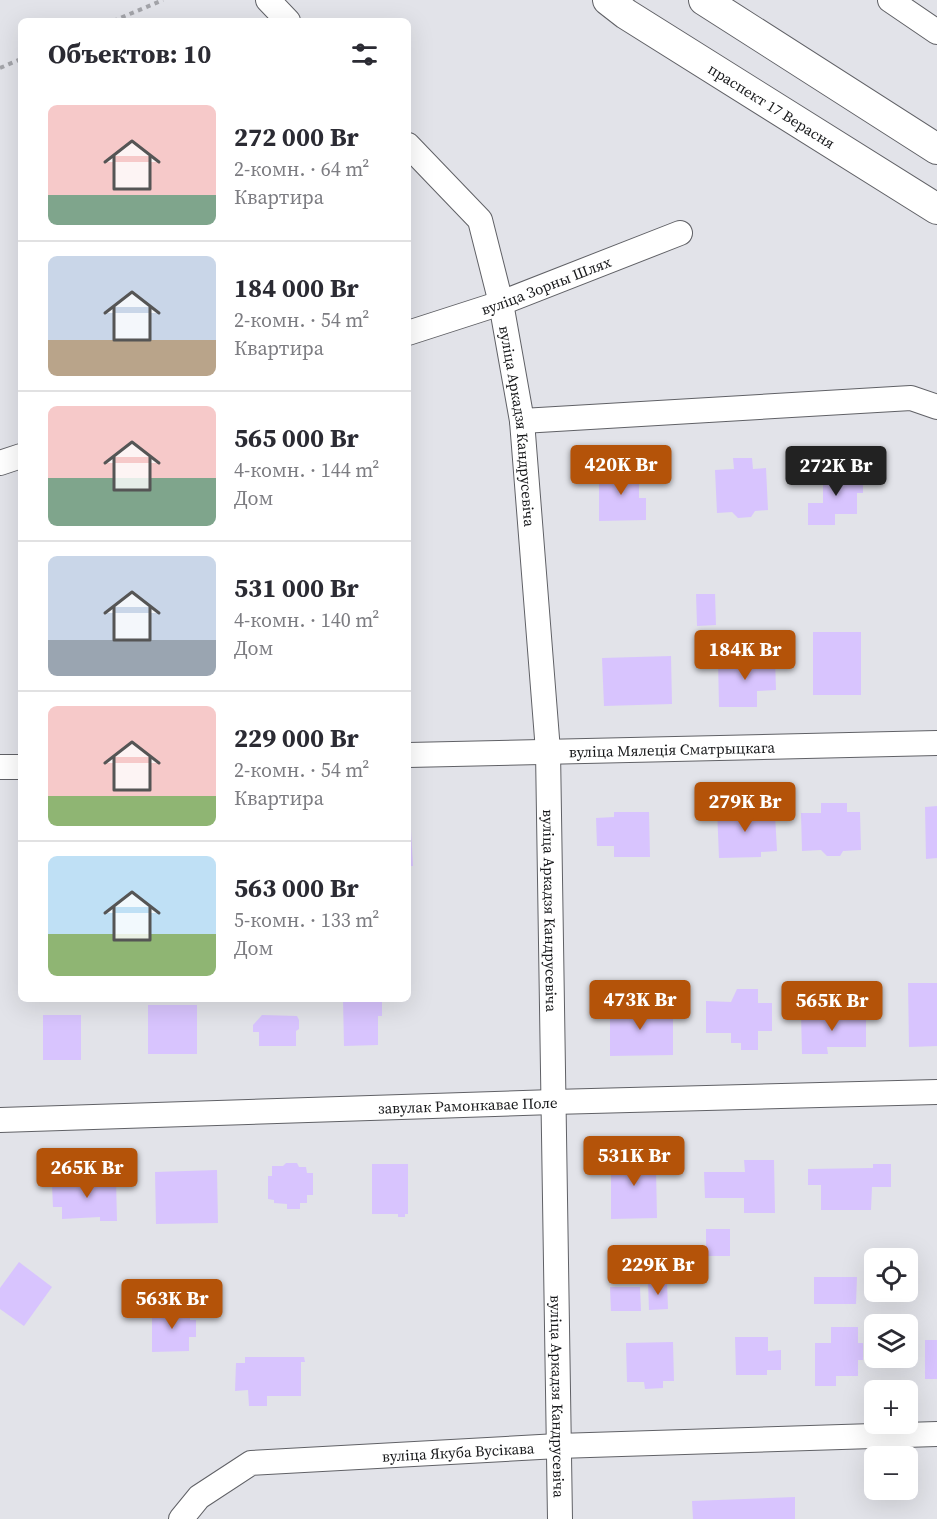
<!DOCTYPE html>
<html lang="ru">
<head>
<meta charset="utf-8">
<style>
	:root { --surface:#fff; --page:#f7f7f7; --text:#2b2b33; --muted:#7c7c81; --line:#e1e1e2; --accent:#b45309 }
	body { margin:0; font-family:"Source Serif 4",serif; background:var(--page); color:var(--text); height:100vh; display:flex; flex-direction:column; font-size:22px; white-space:nowrap }
	* { box-sizing:border-box; margin:0 }
	p { font-size:20px; color:var(--muted) }
	.icon { flex:none; width:33px; height:33px; fill:none; stroke:currentColor; stroke-width:2; stroke-linecap:round; stroke-linejoin:round }
	.map { position:relative; flex:1; overflow:hidden }
	.drawer { position:absolute; left:18px; top:18px; width:393px; height:984px; display:flex; flex-direction:column; background:var(--surface); border-radius:9px; box-shadow:0 6px 24px #0002 }
	.drawer>* { flex:none }
	.fabs { position:absolute; left:864px; top:1248px; display:grid; gap:12px }
	.fabs a { display:grid; place-items:center; width:54px; height:54px; border-radius:9px; background:var(--surface); box-shadow:0 6px 24px #0002; font-size:30px }
	.price { position:absolute; translate:-50% -51px; padding:0 14px; border-radius:6px; background:var(--accent); color:#fff; font-size:20px; line-height:39px; filter:drop-shadow(0 2px 3px #0008) }
	.price::after { content:''; position:absolute; left:50%; top:36px; width:18px; height:14px; margin-left:-9px; background:inherit; clip-path:polygon(0 0,100% 0,50% 100%) }
	.price.current { background:#222; color:#fff }
	ul { padding:0; list-style:none }
	li { display:flex; align-items:center; gap:18px; height:150px; padding:0 30px }
	li+li { border-top:2px solid var(--line) }
	li span { display:grid; place-items:center; flex:none; width:168px; height:120px; border-radius:9px; color:#555 }
	li>.icon { margin-inline-start:auto }
	span .icon { width:72px; height:72px; fill:#fffc; stroke-width:1 }
	li b { font-size:26px }
	h2 { display:flex; justify-content:space-between; align-items:center; height:72px; padding:0 30px; font-size:26px }
	.map>svg:first-child { display:block }
	.building { fill:#d8c4fe }
	.lines { fill:none; stroke-linecap:round; stroke-linejoin:round }
	.minor-casing { stroke:#606166; stroke-width:26 }
	.major-casing { stroke:#606166; stroke-width:32 }
	.path { stroke:#a3a4a9; stroke-width:4; stroke-dasharray:4.5 4.5; stroke-linecap:butt }
	.minor { stroke:#fff; stroke-width:24 }
	.major { stroke:#fff; stroke-width:30 }
	.labels { text-anchor:middle; dominant-baseline:central; stroke-width:4.5; stroke-linejoin:round; paint-order:stroke }
	.street-label { font-size:15px; fill:#17181a; stroke:#e2e3e9 }
</style>
</head>
<body>
<div class="map">
<svg width="937" height="1519" viewBox="0 0 937 1519">
	<rect width="100%" height="100%" fill="#e2e3e9"/>
	<!-- building -->
	<g class="building">
		<polygon points="733,458 752,458 753,469 766,468 768,510 755,511 751,517 738,518 732,512 717,513 715,470 734,469"/>
		<polygon points="823,468 842,468 842,471 857,471 857,480 863,480 863,493 857,493 857,514 835,514 835,525 808,525 808,503 823,503"/>
		<polygon points="599,469 639,469 639,498 646,498 646,520 599,521"/>
		<polygon points="696,594 715,594 716,625 697,626"/>
		<rect x="813" y="632" width="48" height="63"/>
		<polygon points="671,656 672,704 604,706 602,658"/>
		<polygon points="775,658 776,690 757,691 757,707 719,707 718,659"/>
		<polygon points="821,803 847,803 847,812 860,812 861,850 843,851 840,856 827,856 821,850 802,851 801,813 821,813"/>
		<polygon points="937,806 937,858 926,859 925,807"/>
		<polygon points="747,807 747,815 775,814 777,851 761,852 761,857 719,858 717,808"/>
		<polygon points="614,812 649,812 650,857 614,857 614,846 597,846 596,818 614,817"/>
		<polygon points="408,830 411,830 413,866 408,866"/>
		<polygon points="908,983 937,983 937,1046 909,1047"/>
		<polygon points="737,989 758,989 758,1003 772,1003 772,1031 758,1031 758,1050 741,1050 741,1043 731,1043 731,1033 706,1033 706,1001 731,1002"/>
		<polygon points="343,999 382,999 382,1016 378,1016 378,1045 344,1046"/>
		<polygon points="648,1000 649,1014 673,1014 673,1055 610,1056 610,1013 620,1013 620,1001"/>
		<rect x="148" y="1005" width="49" height="49"/>
		<polygon points="866,1013 866,1047 827,1047 828,1054 802,1054 801,1014"/>
		<rect x="43" y="1015" width="38" height="45"/>
		<polygon points="262,1015 297,1016 299,1020 299,1029 296,1031 296,1046 259,1046 259,1032 253,1032 253,1025"/>
		<polygon points="649,1151 649,1168 656,1168 657,1218 611,1219 611,1167 620,1167 619,1152"/>
		<polygon points="744,1160 774,1160 775,1213 744,1213 744,1198 705,1198 704,1172 745,1172"/>
		<polygon points="286,1163 297,1163 299,1167 306,1167 307,1173 313,1173 313,1195 307,1195 307,1203 300,1203 300,1209 287,1209 287,1204 274,1203 274,1200 268,1199 268,1176 272,1176 272,1166 283,1166"/>
		<polygon points="372,1164 408,1164 408,1214 405,1214 405,1217 398,1217 398,1214 372,1214"/>
		<polygon points="873,1164 891,1164 891,1187 872,1187 871,1210 821,1210 821,1185 808,1185 808,1169 873,1168"/>
		<polygon points="217,1170 218,1223 156,1224 155,1172"/>
		<polygon points="116,1179 117,1221 100,1221 100,1217 62,1219 62,1207 53,1207 52,1185 65,1185 65,1181"/>
		<rect x="706" y="1229" width="24" height="27"/>
		<polygon points="19,1262 52,1287 24,1326 0,1309 0,1288"/>
		<polygon points="814,1277 857,1277 856,1304 814,1304"/>
		<polygon points="667,1282 668,1309 649,1310 648,1283"/>
		<polygon points="610,1287 640,1287 641,1311 611,1311"/>
		<polygon points="152,1310 190,1310 190,1320 196,1320 196,1337 189,1337 189,1351 152,1352"/>
		<polygon points="831,1327 858,1327 858,1343 863,1343 863,1360 858,1360 858,1376 836,1376 836,1386 815,1386 815,1343 831,1343"/>
		<polygon points="735,1337 768,1337 768,1351 781,1350 781,1370 767,1370 767,1375 736,1375"/>
		<rect x="925" y="1340" width="12" height="39"/>
		<polygon points="673,1342 674,1381 663,1381 663,1388 645,1389 644,1382 627,1382 626,1343"/>
		<polygon points="245,1357 304,1357 305,1362 301,1362 301,1396 267,1396 267,1406 249,1406 248,1390 235,1391 236,1363 245,1363"/>
		<polygon points="795,1497 795,1519 693,1519 692,1501"/>
	</g>
	<g class="lines">
		<!-- minor casing -->
		<g class="minor-casing">
			<g id="minor">
				<polyline points="268,0 288,21"/>
				<polyline points="890,0 937,32"/>
				<path id="s1" d="M 408,145 L 480,220 L 501,303 L 522,421 L 548,751 L 560,1519"/>
				<path id="s2" d="M 408,333 L 501,303 L 680,233"/>
				<polyline points="522,421 911,398 937,407"/>
				<polyline points="0,463 21,456"/>
				<path id="s3" d="M 408,755 L 937,743"/>
				<polyline points="0,767 21,767"/>
				<path id="s4" d="M 0,1120 L 553,1102 L 937,1092"/>
				<path id="s5" d="M 181,1519 L 199,1497 L 251,1463 L 558,1446 L 937,1434"/>
			</g>
		</g>
		<!-- major casing -->
		<g class="major-casing">
			<g id="major">
				<path id="s6" d="M 608,0 L 626,14 L 937,209"/>
				<polyline points="704,0 937,149"/>
			</g>
		</g>
		<!-- path -->
		<g class="path">
			<polyline points="113,21 163,0"/>
			<polyline points="0,68 21,59"/>
		</g>
		<!-- minor -->
		<use href="#minor" class="minor"/>
		<!-- major -->
		<use href="#major" class="major"/>
	</g>
	<g class="labels">
		<!-- street labels -->
		<g class="street-label">
			<text stroke="none"><textPath href="#s6" startOffset="195">праспект 17 Верасня</textPath></text>
			<text stroke="none"><textPath href="#s2" startOffset="146">вуліца Зорны Шлях</textPath></text>
			<text stroke="none"><textPath href="#s1" startOffset="314">вуліца Аркадзя Кандрусевіча</textPath></text>
			<text stroke="none"><textPath href="#s3" startOffset="264">вуліца Мялеція Сматрыцкага</textPath></text>
			<text stroke="none"><textPath href="#s1" startOffset="800">вуліца Аркадзя Кандрусевіча</textPath></text>
			<text stroke="none"><textPath href="#s4" startOffset="468">завулак Рамонкавае Поле</textPath></text>
			<text stroke="none"><textPath href="#s1" startOffset="1286">вуліца Аркадзя Кандрусевіча</textPath></text>
			<text stroke="none"><textPath href="#s5" startOffset="298">вуліца Якуба Вусікава</textPath></text>
		</g>
	</g>
</svg>
<div class="fabs">
<a><svg class="icon" aria-label="locate" viewBox="0 0 24 24"><circle cx="12" cy="12" r="6"/><path d="M12 2v4M12 18v4M2 12h4M18 12h4"/></svg></a>
<a><svg class="icon" aria-label="layers" viewBox="0 0 24 24"><path d="M12 4l9 5-9 5-9-5zM3 14l9 5 9-5"/></svg></a>
<a>+</a>
<a>−</a>
</div>
<b class="price" style="left:621px;top:496px">420K Br</b>
<b class="price current" style="left:836px;top:497px">272K Br</b>
<b class="price" style="left:745px;top:681px">184K Br</b>
<b class="price" style="left:745px;top:833px">279K Br</b>
<b class="price" style="left:640px;top:1031px">473K Br</b>
<b class="price" style="left:832px;top:1032px">565K Br</b>
<b class="price" style="left:634px;top:1187px">531K Br</b>
<b class="price" style="left:87px;top:1199px">265K Br</b>
<b class="price" style="left:658px;top:1296px">229K Br</b>
<b class="price" style="left:172px;top:1330px">563K Br</b>
<section class="drawer">
<h2>Объектов: 10<svg class="icon" aria-label="filters" viewBox="0 0 24 24"><path d="M4 7h16M4 17h16"/><circle cx="9" cy="7" r="2"/><circle cx="15" cy="17" r="2"/></svg></h2>
<ul>
<li><span style="background:linear-gradient(#f6c9c9 75%,#7fa58c 0)"><svg class="icon" aria-label="home" viewBox="0 0 24 24"><path d="M3 11l9-7 9 7M6 9v11h12V9"/></svg></span><div><b>272 000 Br</b><p>2-комн. · 64 m²</p><p>Квартира</p></div></li>
<li><span style="background:linear-gradient(#c9d6e8 70%,#b9a48a 0)"><svg class="icon" aria-label="home" viewBox="0 0 24 24"><path d="M3 11l9-7 9 7M6 9v11h12V9"/></svg></span><div><b>184 000 Br</b><p>2-комн. · 54 m²</p><p>Квартира</p></div></li>
<li><span style="background:linear-gradient(#f6c9c9 60%,#7fa58c 0)"><svg class="icon" aria-label="home" viewBox="0 0 24 24"><path d="M3 11l9-7 9 7M6 9v11h12V9"/></svg></span><div><b>565 000 Br</b><p>4-комн. · 144 m²</p><p>Дом</p></div></li>
<li><span style="background:linear-gradient(#c9d6e8 70%,#9aa5b1 0)"><svg class="icon" aria-label="home" viewBox="0 0 24 24"><path d="M3 11l9-7 9 7M6 9v11h12V9"/></svg></span><div><b>531 000 Br</b><p>4-комн. · 140 m²</p><p>Дом</p></div></li>
<li><span style="background:linear-gradient(#f6c9c9 75%,#8fb573 0)"><svg class="icon" aria-label="home" viewBox="0 0 24 24"><path d="M3 11l9-7 9 7M6 9v11h12V9"/></svg></span><div><b>229 000 Br</b><p>2-комн. · 54 m²</p><p>Квартира</p></div></li>
<li><span style="background:linear-gradient(#bfe0f5 65%,#8fb573 0)"><svg class="icon" aria-label="home" viewBox="0 0 24 24"><path d="M3 11l9-7 9 7M6 9v11h12V9"/></svg></span><div><b>563 000 Br</b><p>5-комн. · 133 m²</p><p>Дом</p></div></li>
</ul>
</section>
</div>
</body>
</html>
